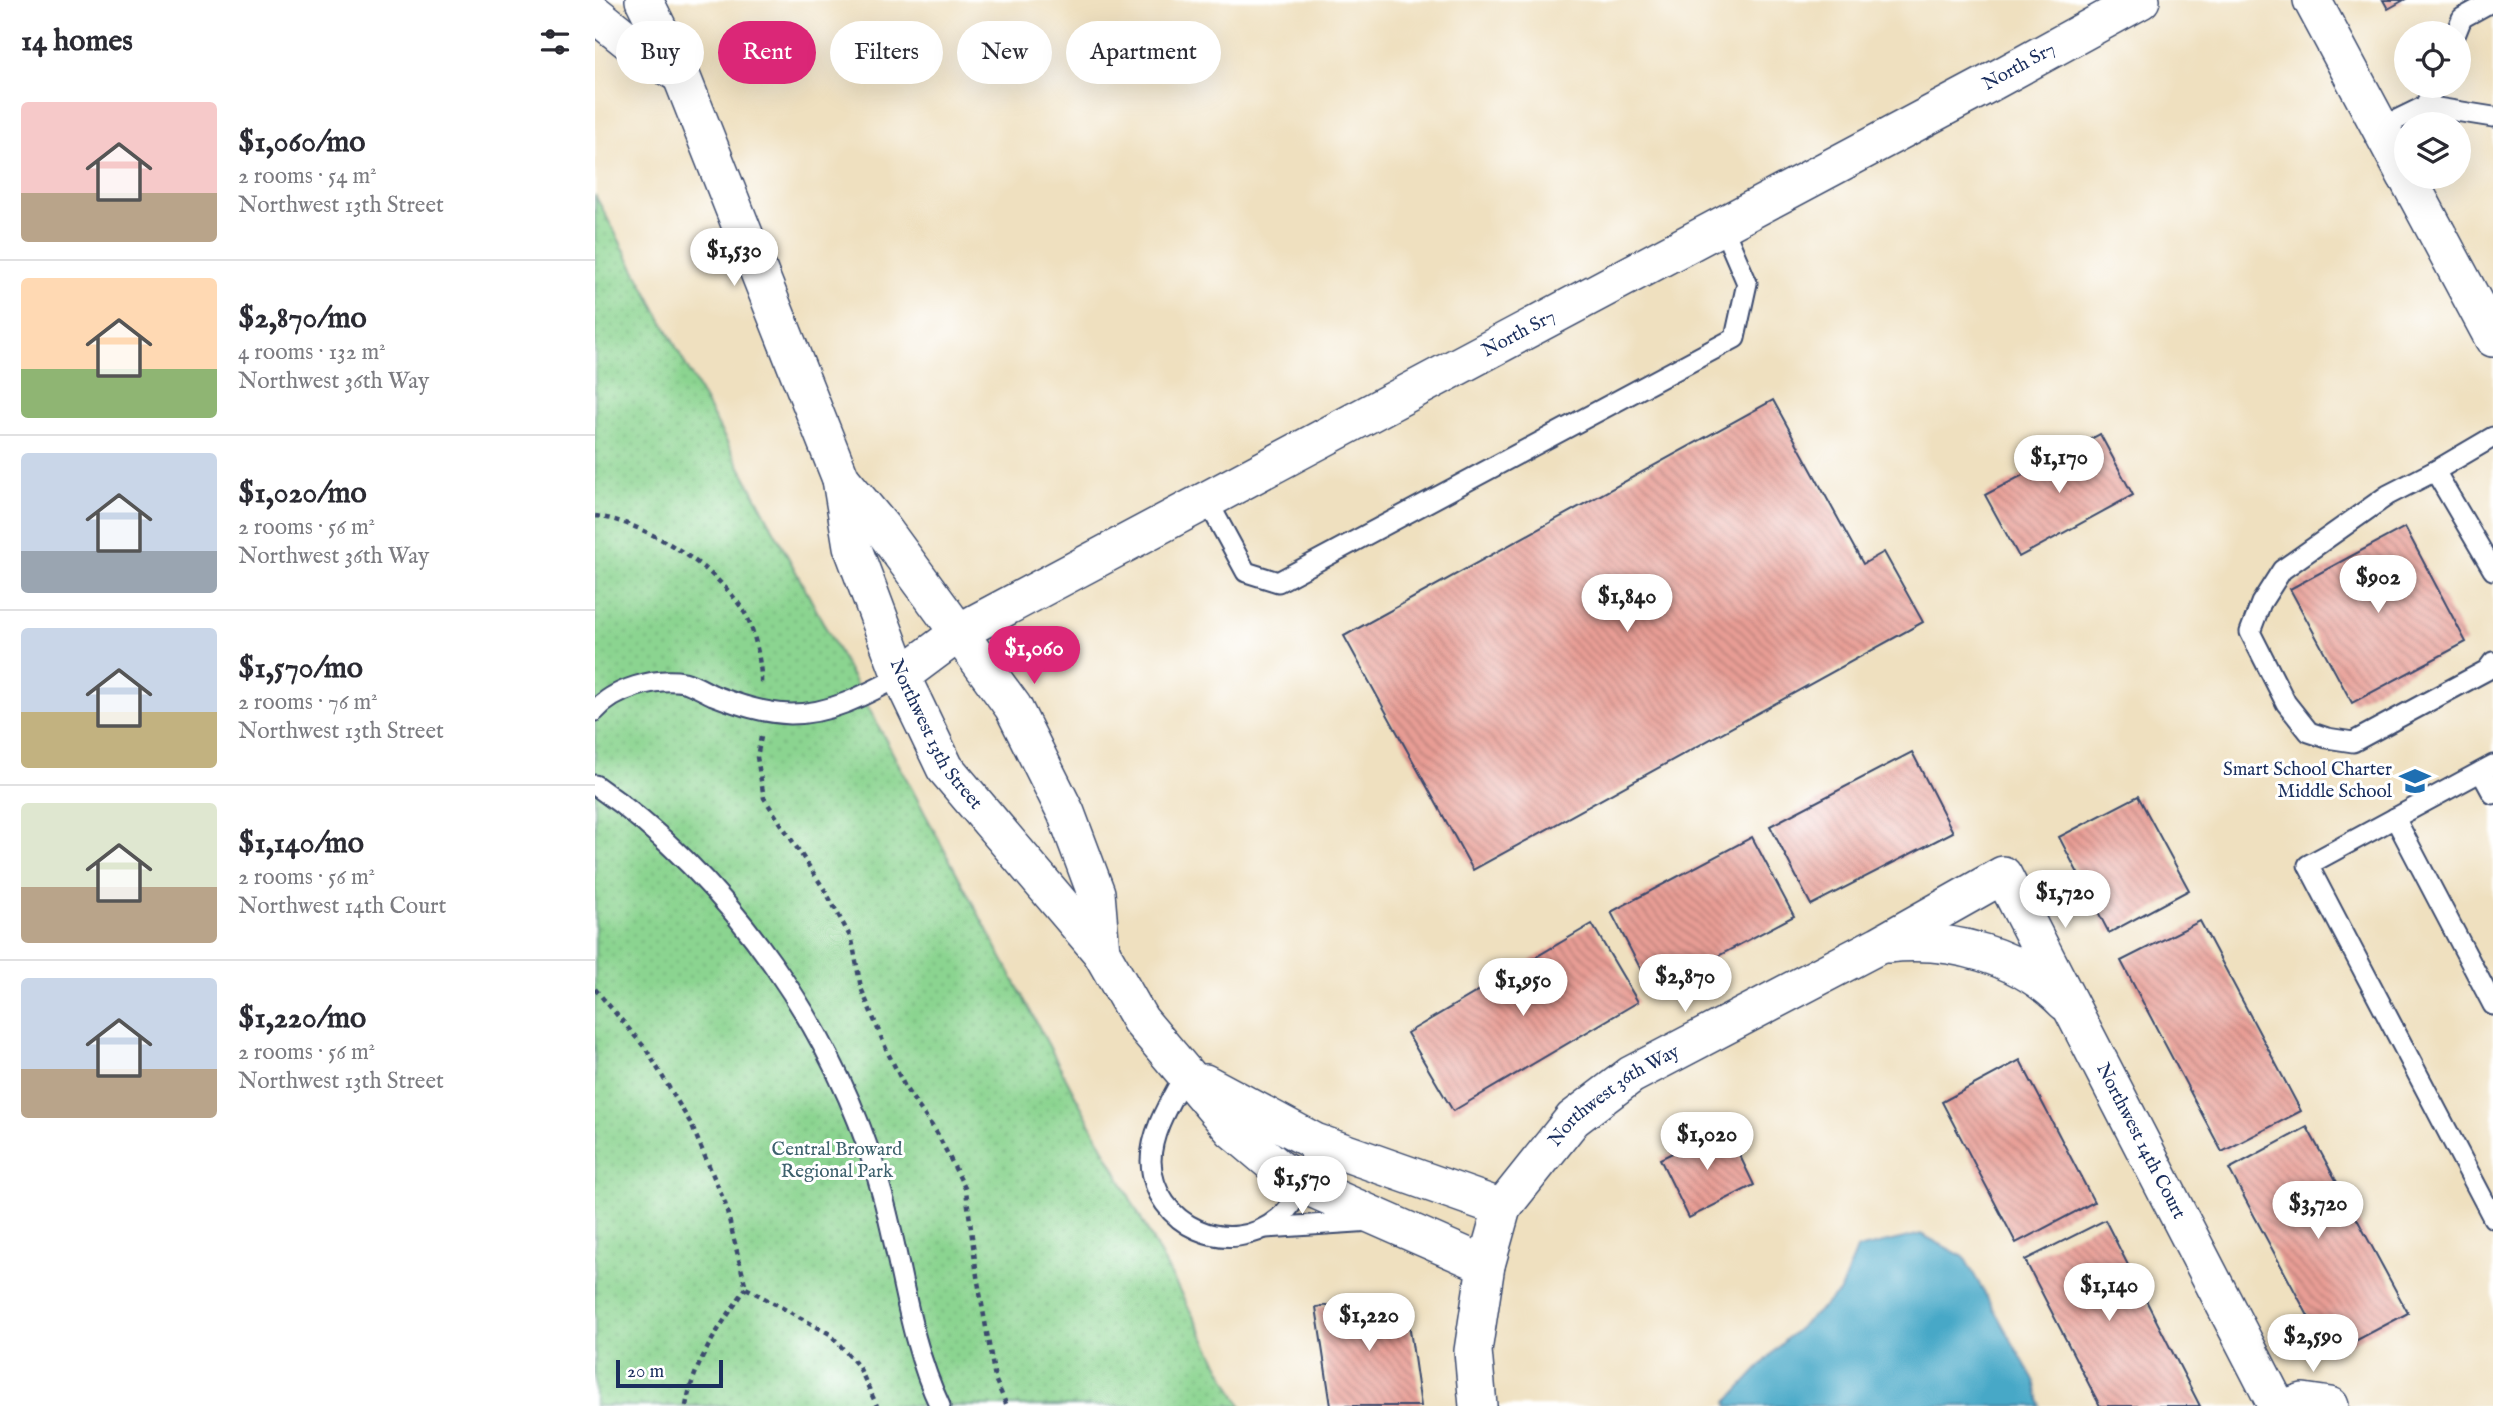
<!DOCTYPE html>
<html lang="en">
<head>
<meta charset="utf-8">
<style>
	:root { --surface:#fff; --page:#f7f7f7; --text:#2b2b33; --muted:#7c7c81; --line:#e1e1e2; --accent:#db2777 }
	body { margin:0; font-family:"IM FELL English",serif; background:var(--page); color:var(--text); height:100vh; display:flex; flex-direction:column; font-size:26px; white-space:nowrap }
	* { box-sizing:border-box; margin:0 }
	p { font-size:23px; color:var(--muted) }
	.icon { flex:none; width:38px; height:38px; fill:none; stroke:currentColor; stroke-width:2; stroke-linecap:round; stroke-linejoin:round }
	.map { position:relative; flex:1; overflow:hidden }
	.sheet { display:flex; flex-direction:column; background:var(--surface); width:595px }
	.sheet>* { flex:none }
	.banner { position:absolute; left:21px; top:21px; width:665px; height:63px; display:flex; gap:14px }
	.controls { position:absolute; left:1799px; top:21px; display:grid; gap:14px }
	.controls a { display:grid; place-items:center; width:77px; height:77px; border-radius:50%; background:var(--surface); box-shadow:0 7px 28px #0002; font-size:35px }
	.scale { position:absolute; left:21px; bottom:18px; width:107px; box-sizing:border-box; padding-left:7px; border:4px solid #1b2f5e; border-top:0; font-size:19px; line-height:24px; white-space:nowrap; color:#1b2f5e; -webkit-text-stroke:5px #fff; paint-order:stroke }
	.price { position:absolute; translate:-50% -60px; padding:0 16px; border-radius:24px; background:#fff; color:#222; font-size:23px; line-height:46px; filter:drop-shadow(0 2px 4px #0008) }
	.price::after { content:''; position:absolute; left:50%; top:42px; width:21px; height:16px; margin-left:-10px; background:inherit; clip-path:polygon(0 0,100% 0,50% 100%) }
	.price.selected { background:var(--accent); color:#fff }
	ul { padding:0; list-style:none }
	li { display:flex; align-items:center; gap:21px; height:175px; padding:0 21px }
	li+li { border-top:2px solid var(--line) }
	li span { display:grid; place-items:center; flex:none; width:196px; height:140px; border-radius:7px; color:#555 }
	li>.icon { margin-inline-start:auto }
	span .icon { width:84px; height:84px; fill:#fffc; stroke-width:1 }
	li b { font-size:30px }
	h2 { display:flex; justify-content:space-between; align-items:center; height:84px; padding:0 21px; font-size:30px }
	.pill { padding:0 24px; border-radius:32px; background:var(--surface); box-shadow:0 7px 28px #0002; font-size:24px; line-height:63px }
	.pill.selected { background:var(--accent); color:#fff }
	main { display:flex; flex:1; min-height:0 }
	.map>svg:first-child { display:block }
	.grass { fill:url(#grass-dots); stroke:#538277; stroke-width:2 }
	.water { fill:#47a8c7; stroke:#316c92; stroke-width:2 }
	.building { fill:url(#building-back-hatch) }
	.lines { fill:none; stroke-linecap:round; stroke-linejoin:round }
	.lane-casing { stroke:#3b4a6d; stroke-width:23 }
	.street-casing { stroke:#3b4a6d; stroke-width:40 }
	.path { stroke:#3b4a6d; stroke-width:4.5; stroke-dasharray:5 5; stroke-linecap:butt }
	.lane { stroke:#fff; stroke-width:19 }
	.street { stroke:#fff; stroke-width:37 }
	.labels { text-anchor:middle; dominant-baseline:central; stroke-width:6; stroke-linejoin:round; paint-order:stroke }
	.street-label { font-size:19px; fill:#1b2f5e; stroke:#fff }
	.poi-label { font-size:19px; fill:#1b2f5e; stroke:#fff; text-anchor:end }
	.park-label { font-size:19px; fill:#3d616d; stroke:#fff }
</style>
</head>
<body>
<main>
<section class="sheet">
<h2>14 homes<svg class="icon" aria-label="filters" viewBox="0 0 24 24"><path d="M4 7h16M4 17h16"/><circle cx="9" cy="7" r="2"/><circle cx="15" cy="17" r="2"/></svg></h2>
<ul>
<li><span style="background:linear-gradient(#f6c9c9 65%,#b9a48a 0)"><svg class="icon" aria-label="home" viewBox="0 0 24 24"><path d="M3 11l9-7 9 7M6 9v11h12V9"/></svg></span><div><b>$1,060/mo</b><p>2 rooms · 54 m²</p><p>Northwest 13th Street</p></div></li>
<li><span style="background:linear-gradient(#ffd9b3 65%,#8fb573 0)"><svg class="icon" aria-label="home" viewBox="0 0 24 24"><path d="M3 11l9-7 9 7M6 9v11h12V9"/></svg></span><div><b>$2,870/mo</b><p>4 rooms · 132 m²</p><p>Northwest 36th Way</p></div></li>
<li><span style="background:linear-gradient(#c9d6e8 70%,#9aa5b1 0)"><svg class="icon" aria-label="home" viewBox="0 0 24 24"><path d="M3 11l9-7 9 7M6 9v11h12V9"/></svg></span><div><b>$1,020/mo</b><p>2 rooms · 56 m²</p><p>Northwest 36th Way</p></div></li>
<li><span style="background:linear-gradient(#c9d6e8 60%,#c2b280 0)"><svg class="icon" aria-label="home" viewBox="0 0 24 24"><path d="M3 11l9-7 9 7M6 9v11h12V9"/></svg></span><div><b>$1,570/mo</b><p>2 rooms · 76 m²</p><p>Northwest 13th Street</p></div></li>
<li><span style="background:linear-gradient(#dfe7d0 60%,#b9a48a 0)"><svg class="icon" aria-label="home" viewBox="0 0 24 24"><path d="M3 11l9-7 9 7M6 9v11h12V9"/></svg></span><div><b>$1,140/mo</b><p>2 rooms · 56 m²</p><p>Northwest 14th Court</p></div></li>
<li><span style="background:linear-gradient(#c9d6e8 65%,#b9a48a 0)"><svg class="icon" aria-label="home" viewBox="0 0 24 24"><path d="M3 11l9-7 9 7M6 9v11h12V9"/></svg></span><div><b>$1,220/mo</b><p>2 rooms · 56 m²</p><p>Northwest 13th Street</p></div></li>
</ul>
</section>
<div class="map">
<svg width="1898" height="1406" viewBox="0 0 1898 1406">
	<defs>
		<pattern id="grass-dots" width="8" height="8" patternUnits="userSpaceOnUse" patternTransform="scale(1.75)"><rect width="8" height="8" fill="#8bd490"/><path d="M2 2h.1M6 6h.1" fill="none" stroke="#77b67f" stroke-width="1.8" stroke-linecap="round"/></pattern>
		<pattern id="building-back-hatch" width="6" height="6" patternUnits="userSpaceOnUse" patternTransform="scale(1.75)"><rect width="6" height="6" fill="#e89d94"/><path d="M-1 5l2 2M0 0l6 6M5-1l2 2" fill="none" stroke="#bb807c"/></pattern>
	</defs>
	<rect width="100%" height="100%" fill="#fff"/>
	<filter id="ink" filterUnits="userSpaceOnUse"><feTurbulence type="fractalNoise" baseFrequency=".0143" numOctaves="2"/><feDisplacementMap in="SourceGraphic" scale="14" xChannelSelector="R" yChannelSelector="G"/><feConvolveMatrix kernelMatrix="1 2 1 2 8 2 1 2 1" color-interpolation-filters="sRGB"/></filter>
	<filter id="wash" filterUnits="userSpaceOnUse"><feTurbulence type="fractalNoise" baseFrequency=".00686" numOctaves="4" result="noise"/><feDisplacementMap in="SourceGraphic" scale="28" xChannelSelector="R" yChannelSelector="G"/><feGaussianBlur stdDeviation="1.57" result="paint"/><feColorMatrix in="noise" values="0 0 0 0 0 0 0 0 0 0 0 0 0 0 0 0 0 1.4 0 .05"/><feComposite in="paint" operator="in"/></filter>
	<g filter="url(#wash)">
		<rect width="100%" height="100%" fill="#efe0bf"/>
		<!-- grass -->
		<polygon class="grass" points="0,195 646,1406 0,1406"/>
		<!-- water -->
		<polygon class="water" points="1326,1234 1369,1257 1439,1380 1445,1406 1133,1406 1132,1402 1190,1340 1244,1293 1262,1249"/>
		<g id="blocks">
			<!-- building -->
			<g class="building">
				<polygon points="1788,0 1809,0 1793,9"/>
				<polygon points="1178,400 1268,564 1289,552 1328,622 878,870 749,636"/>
				<polygon points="1505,434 1538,495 1424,557 1390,495"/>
				<polygon points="1810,527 1871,642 1757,703 1695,589"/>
				<polygon points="1317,752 1358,832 1216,905 1175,826"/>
				<polygon points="1543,796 1594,890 1514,933 1464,837"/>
				<polygon points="1157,837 1199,916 1057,991 1016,912"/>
				<polygon points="1605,921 1706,1111 1627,1152 1526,961"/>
				<polygon points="997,924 1043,1002 858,1111 812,1033"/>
				<polygon points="1425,1060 1499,1202 1421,1243 1347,1102"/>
				<polygon points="1131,1127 1159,1185 1094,1218 1065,1159"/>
				<polygon points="1712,1127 1813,1313 1734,1355 1634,1169"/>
				<polygon points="1510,1220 1605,1406 1505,1406 1430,1260"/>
				<polygon points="810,1295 826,1406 736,1406 721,1307"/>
			</g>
		</g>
	</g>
	<g filter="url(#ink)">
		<use href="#blocks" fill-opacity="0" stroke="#3b4a6d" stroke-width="2"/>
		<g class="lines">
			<!-- lane casing -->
			<g class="lane-casing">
				<g id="lane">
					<polyline points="1861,33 1867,18 1898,1"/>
					<polyline points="1830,106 1839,86"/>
					<polyline points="1785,128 1830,106 1898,117"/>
					<polyline points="1898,437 1840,471 1898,570"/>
					<polyline points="1840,471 1793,495 1687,570 1666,603 1655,632 1691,703 1714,732 1732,738 1758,742 1892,670 1898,662"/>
					<polyline points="612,500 651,572 683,582 1140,338 1152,283 1127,225"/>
					<path d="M 0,711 C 19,689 60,677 89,682 C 98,684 109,691 118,695 C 144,705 168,713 196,714 C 236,714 272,694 306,676"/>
					<polyline points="1898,765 1713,865 1898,1218"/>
					<polyline points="1886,772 1898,794"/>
					<path d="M 0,785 C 137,880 245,1036 288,1197 C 307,1266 314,1341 345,1406"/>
					<polyline points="1800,818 1898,1005"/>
					<path d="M 591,1072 C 577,1099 556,1130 556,1161 C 558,1226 635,1260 684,1218 C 706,1199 712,1168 720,1142"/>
					<polyline points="671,1228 777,1221"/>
				</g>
			</g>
			<!-- street casing -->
			<g class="street-casing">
				<g id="street">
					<path id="s1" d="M 49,0 L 86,75 L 246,479 L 257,546 L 306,676 L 350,768 L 506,952 L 545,1020 L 638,1130 L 683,1168 L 707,1184 L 891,1265"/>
					<polyline points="1717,0 1811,176"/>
					<polyline points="0,14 46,51 86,75"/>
					<polyline points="1812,177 1898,338"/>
					<polyline points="246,479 287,528 418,707 471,813 501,893 506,952"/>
					<path id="s2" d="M 306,676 L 365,632 L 381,623 L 1393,84 L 1546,0"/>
					<path d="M 1292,944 C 1356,937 1424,955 1470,1002"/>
					<polyline points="610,1083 720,1142 907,1208"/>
					<path id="s3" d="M 883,1406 L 878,1351 L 891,1265 L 907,1208 L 978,1119 L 1036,1075 L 1284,945 L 1408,875 L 1682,1406"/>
					<polyline points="1696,1406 1708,1402 1735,1406"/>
				</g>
			</g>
			<!-- path -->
			<g class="path">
				<path d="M 0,516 C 52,522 130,572 153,619 C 160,634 167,667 166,683"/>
				<polyline points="166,737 162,757 169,798 231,892 257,940 266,988 292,1051 311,1089 342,1133 371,1190 382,1276 400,1379 412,1406"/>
				<polyline points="0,989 51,1049 96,1124 130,1203 151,1288 235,1334 264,1367 282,1406"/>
				<path d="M 91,1406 C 99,1361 126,1325 151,1288"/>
			</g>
			<!-- lane -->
			<use href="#lane" class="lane"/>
			<!-- street -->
			<use href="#street" class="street"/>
		</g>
	</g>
	<!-- icons -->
	<defs>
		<g id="school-bare" transform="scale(2.415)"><path d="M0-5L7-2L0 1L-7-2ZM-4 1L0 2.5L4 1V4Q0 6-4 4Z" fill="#1f6fb2" stroke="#fff" stroke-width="2.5" paint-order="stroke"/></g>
	</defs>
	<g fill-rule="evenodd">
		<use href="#school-bare" x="1820" y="781"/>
	</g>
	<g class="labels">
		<!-- street labels -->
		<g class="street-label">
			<text stroke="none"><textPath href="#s2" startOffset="1274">North Sr7</textPath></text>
			<text stroke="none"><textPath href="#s2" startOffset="707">North Sr7</textPath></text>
			<text stroke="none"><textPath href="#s1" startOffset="793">Northwest 13th Street</textPath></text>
			<text stroke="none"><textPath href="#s3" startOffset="362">Northwest 36th Way</textPath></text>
			<text stroke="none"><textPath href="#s3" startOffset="1110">Northwest 14th Court</textPath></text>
		</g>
		<!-- poi labels -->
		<g class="poi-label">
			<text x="1797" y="770">Smart School Charter<tspan x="1797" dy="22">Middle School</tspan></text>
		</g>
		<!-- park labels -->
		<g class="park-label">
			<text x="242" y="1150">Central Broward<tspan x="242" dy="22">Regional Park</tspan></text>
		</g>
	</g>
</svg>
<div class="controls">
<a><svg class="icon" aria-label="locate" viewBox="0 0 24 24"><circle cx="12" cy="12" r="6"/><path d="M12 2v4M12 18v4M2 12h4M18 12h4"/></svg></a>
<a><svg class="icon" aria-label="layers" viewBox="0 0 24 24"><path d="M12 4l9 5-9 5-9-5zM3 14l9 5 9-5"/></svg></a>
</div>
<div class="scale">20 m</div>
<b class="price" style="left:139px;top:288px">$1,530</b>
<b class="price" style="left:1464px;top:495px">$1,170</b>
<b class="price" style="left:1783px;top:615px">$902</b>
<b class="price" style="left:1032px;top:634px">$1,840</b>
<b class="price selected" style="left:439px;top:686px">$1,060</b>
<b class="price" style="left:1470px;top:930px">$1,720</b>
<b class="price" style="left:1090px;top:1014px">$2,870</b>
<b class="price" style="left:928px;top:1018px">$1,950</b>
<b class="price" style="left:1112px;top:1172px">$1,020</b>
<b class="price" style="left:707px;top:1216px">$1,570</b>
<b class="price" style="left:1723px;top:1241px">$3,720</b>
<b class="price" style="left:1514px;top:1323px">$1,140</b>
<b class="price" style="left:774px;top:1353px">$1,220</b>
<b class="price" style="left:1718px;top:1374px">$2,590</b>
<div class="banner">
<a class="pill">Buy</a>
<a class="pill selected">Rent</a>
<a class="pill">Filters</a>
<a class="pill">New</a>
<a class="pill">Apartment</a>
</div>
</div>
</main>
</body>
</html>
